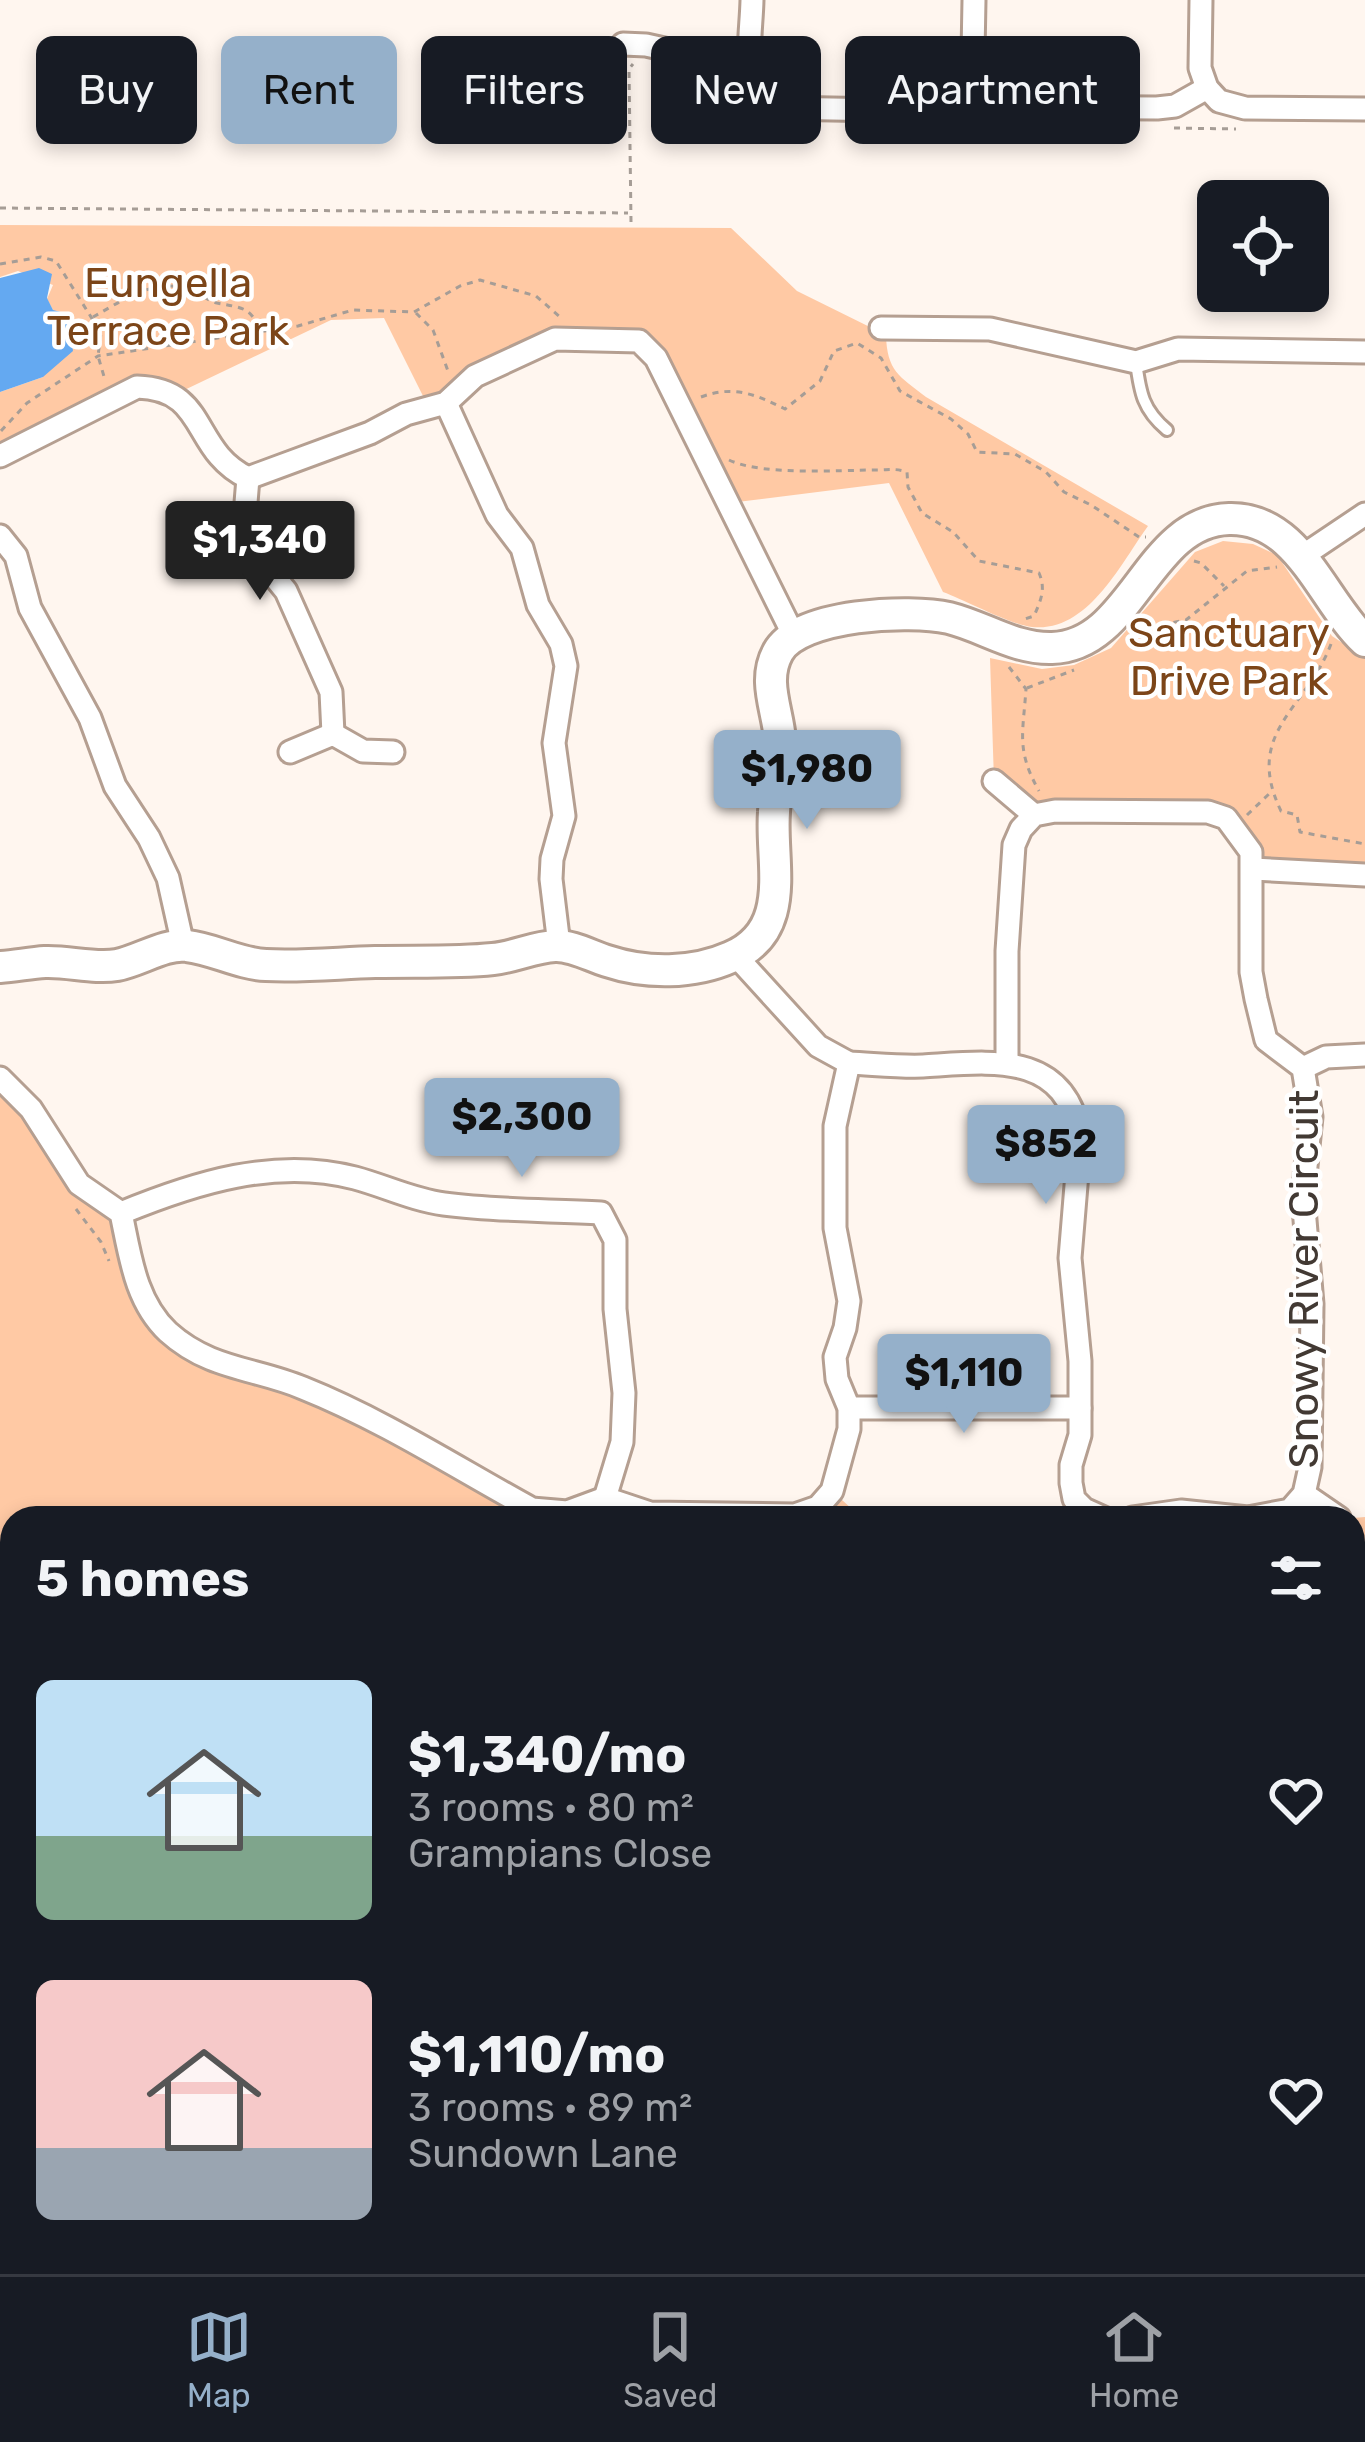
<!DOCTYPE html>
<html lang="en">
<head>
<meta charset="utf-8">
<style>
	:root { --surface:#171b24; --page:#20242c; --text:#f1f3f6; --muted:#9ea1a6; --line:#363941; --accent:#95b0ca }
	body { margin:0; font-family:Rubik,sans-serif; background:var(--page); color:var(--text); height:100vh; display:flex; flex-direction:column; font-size:45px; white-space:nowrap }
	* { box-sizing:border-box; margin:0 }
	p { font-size:39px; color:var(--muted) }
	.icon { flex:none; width:66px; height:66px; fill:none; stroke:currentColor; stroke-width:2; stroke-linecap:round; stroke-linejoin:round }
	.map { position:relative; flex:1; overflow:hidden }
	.panel { position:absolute; left:0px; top:1506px; width:1365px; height:768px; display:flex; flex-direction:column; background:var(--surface); border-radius:36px 36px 0 0; box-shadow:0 6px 18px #0003 }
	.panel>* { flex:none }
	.hud { position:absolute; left:36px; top:36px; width:1293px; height:108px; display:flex; gap:24px }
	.tools { position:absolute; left:1197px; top:180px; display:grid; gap:24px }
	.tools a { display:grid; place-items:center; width:132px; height:132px; border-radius:18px; background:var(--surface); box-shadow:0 6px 18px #0003; font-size:60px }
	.price { position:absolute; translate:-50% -102px; padding:0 27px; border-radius:12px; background:var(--accent); color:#111; font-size:39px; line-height:78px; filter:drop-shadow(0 3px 6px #0008) }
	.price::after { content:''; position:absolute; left:50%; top:72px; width:36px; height:27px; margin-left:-18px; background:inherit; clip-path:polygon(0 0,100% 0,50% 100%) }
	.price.active { background:#222; color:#fff }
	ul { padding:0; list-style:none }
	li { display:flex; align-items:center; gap:36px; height:300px; padding:0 36px }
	li span { display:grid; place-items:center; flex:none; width:336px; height:240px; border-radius:18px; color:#555 }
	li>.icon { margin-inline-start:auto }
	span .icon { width:144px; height:144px; fill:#fffc; stroke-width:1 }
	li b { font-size:51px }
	h2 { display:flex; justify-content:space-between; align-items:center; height:144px; padding:0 36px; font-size:51px }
	.pill { padding:0 42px; border-radius:18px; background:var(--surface); box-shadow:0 6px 18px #0003; font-size:42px; line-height:108px }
	.pill.active { background:var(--accent); color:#111 }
	.menu { display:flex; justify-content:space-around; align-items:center; height:168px; border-top:3px solid var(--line); background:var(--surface); font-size:33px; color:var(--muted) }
	.menu a { display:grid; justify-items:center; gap:6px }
	.menu .active { color:var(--accent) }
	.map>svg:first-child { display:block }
	.green { fill:#ffc9a4 }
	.water { fill:#64a9f1 }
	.building { fill:#fdd9c1 }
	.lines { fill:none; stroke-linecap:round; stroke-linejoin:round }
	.lane-casing { stroke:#b59f91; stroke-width:16 }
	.street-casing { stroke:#b59f91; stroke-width:27 }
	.secondary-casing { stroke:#b59f91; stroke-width:36 }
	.highway-casing { stroke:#bc7338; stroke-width:45 }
	.path { stroke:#a69d96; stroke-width:3; stroke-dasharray:6 6; stroke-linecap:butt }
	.lane { stroke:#fff; stroke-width:10 }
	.street { stroke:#fff; stroke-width:21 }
	.secondary { stroke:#fff; stroke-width:30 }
	.highway { stroke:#fe923a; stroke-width:39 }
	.labels { text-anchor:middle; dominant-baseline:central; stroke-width:9; stroke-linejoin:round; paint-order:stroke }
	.park-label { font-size:42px; fill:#7c4518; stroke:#fff }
	.street-label { font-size:42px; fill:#423933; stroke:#fff }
</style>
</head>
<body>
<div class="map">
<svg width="1365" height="2274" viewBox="0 0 1365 2274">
	<rect width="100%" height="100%" fill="#fff6ef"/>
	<!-- green -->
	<g class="green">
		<path d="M 0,225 L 731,228 L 797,291 L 886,335 C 887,371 899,376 926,397 L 1148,526 C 1121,563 1088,633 1032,627 C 1011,625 965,600 943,592 L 889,483 L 729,503 L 639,341 L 555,339 L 429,408 L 384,318 L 331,320 L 176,394 L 162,388 L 0,456 L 0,392 L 43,377 L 53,310 L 47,299 L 53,285 L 18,271 L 0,277 Z"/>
		<polygon points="1223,541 1253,544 1277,555 1332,636 1365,658 1365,875 1253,869 1226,818 1034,815 994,781 990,658 1042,669 1074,665 1111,648 1195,552"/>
		<polygon points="0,1078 66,1169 121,1213 134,1276 169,1332 279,1379 532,1509 626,1506 795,1515 832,1491 862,1518 12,1518 12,1746 0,1738"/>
		<polygon points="1365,1517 1365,1830 1353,1830 1353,1518"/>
	</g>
	<!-- water -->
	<polygon class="water" points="39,268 52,274 47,298 53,310 68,314 73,351 43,377 0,392 0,278"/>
	<!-- building -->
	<polygon class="building" points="12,2145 12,2262 350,2262 375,2274 0,2274 0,2170"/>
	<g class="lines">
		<!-- lane casing -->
		<g class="lane-casing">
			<path id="lane" d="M 1136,362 C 1140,393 1143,410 1167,430"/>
		</g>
		<!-- street casing -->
		<g class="street-casing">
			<g id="street">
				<path d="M 752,0 C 751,44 739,80 779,108 L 937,111 L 972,107 L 1157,108 L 1175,106 L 1207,88"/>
				<polyline points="1201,0 1200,68 1207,88 1219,101 1245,108 1365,109"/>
				<polyline points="623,44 646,45 714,60 751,58"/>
				<polyline points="972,107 974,0"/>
				<polyline points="881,328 990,329 1136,362 1178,349 1365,352"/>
				<polyline points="446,403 497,515 522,548 538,605 561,644 566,666 554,743 564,816 552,859 551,879 559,945"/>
				<path d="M 0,456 L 137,387 C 209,389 190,450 248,478 L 370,433 L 406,414 L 446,403 L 475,376 L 555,339 L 639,341 L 656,358 L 793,634"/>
				<polyline points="248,478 245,515 250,536 259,558 286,591 331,692 333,734"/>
				<polyline points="0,536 16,556 30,608 90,718 115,786 149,838 168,878 183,945"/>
				<polyline points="1301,557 1365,514"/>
				<polyline points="290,752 333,734 363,751 393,752"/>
				<polyline points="994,781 1034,815"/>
				<polyline points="1253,869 1365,875"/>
				<polyline points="1007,1062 1007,951 1014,845 1021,829 1034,815 1055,811 1208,812 1226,818 1251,852 1251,972 1256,999 1266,1040 1303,1068 1311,1117 1303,1196 1312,1304 1310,1467 1304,1494 1290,1510 1248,1518 1181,1511 1132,1518"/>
				<path d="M 849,1063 C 873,1064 899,1067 923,1066 C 991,1062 1065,1050 1080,1137 L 1070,1258 L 1080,1361 L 1080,1435 L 1071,1465 L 1071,1483 L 1074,1499 L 1084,1509 L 1104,1518"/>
				<polyline points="1303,1068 1326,1057 1365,1055"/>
				<path d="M 0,1078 L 31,1109 L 79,1184 L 121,1213 C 130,1255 135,1301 168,1332 C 210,1370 256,1368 303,1388 C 383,1420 457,1468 532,1509 L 567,1512 L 605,1498"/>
				<path d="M 121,1213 C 194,1183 275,1157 355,1178 C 385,1186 413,1200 444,1204 C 496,1211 549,1210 601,1213 L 615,1240 L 615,1309 L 624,1393 L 622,1442 L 605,1498"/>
				<polyline points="849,1408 1080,1408"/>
				<polyline points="1304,1494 1339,1518"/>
				<polyline points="605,1498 650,1513 795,1515 818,1507 832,1491 849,1429 849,1408 837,1379 835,1357 845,1328 849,1301 835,1228 835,1126 849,1063 818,1046 736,956"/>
			</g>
		</g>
		<!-- secondary casing -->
		<g class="secondary-casing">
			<path id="secondary" d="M 0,967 C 15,966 30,963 45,962 C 69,961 94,969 117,965 C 139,961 165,943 187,946 C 214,949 239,964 266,965 C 302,967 339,963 375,962 C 414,961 454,963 493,959 C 514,957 534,947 555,946 C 571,945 591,956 607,961 C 646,974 693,974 731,957 C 794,930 770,863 774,812 C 775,787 782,766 780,740 C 778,710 762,681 778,652 C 799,614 910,609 949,618 C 985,627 1014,649 1052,648 C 1133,646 1147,521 1229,519 C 1299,517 1322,601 1365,641"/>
		</g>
		<!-- highway casing -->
		<g class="highway-casing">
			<g id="highway">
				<polyline points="0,1828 12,1836"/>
				<polyline points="0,1892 12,1900"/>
				<polyline points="1353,2239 1365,2236"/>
				<polyline points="569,2262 591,2274"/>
				<polyline points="629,2262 655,2274"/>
				<polyline points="838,2262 877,2274"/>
				<polyline points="1083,2262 1144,2266 1226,2262"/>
			</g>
		</g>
		<!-- path -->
		<g class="path">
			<polyline points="1174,128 1236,129"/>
			<polyline points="0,208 628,213"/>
			<polyline points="631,222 629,69 633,64"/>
			<polyline points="0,264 41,257 56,261 101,333 98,356 105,380"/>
			<polyline points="416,313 433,330 448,371"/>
			<path d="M 93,317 C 120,302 149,281 182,287 C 194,289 205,300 217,303 C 241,308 251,306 260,331"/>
			<path d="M 701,397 C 733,385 755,394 785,409 L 820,381 L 834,351 L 857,343 L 881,358 L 900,391 L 951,419 L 968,434 L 977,452 L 1015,454 L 1046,472 L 1064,492 L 1091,505 L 1139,537 L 1146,537"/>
			<polyline points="1,431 27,403 98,356 298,326 353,310 414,312 460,286 480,280 536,296 560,317"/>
			<path d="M 729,460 C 763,476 838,470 877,470 C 889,470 895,468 907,472 L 908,487 L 922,513 L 953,532 L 979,561 L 1039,573 C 1046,589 1041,600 1034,616 L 1025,619"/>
			<polyline points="1194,561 1201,563 1224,586"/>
			<polyline points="1138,629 1186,620 1247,571 1277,567"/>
			<path d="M 1331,644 C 1306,710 1243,732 1281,811 L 1297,815 L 1300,832 L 1365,844"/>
			<path d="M 1009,667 L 1026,689 C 1023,734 1016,750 1039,791"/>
			<polyline points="1027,688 1074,670"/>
			<polyline points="1247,815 1270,793"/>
			<polyline points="76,1209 101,1242 109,1261"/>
			<polyline points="0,1717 12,1722"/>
			<polyline points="1353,1849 1365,1849"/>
		</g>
		<!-- lane -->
		<use href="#lane" class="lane"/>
		<!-- street -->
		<use href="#street" class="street"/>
		<!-- secondary -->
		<use href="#secondary" class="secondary"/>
		<!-- highway -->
		<use href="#highway" class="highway"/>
	</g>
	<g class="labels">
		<!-- park labels -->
		<g class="park-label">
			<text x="168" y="283">Eungella<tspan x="168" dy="48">Terrace Park</tspan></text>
			<text x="1229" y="633">Sanctuary<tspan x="1229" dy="48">Drive Park</tspan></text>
		</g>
		<!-- street labels -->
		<g class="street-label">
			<text transform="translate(1304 1279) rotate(-90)">Snowy River Circuit</text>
		</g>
	</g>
</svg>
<div class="tools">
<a><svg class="icon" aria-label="locate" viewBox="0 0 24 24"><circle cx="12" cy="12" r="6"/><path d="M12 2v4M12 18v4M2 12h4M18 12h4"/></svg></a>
</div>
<b class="price active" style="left:260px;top:603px">$1,340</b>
<b class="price" style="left:807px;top:832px">$1,980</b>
<b class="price" style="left:522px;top:1180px">$2,300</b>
<b class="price" style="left:1046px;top:1207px">$852</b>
<b class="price" style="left:964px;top:1436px">$1,110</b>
<div class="hud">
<a class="pill">Buy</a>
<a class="pill active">Rent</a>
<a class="pill">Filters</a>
<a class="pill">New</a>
<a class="pill">Apartment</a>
</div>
<section class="panel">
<h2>5 homes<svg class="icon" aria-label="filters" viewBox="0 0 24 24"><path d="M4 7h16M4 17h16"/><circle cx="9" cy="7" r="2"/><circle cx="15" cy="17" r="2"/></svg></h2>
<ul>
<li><span style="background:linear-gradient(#bfe0f5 65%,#7fa58c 0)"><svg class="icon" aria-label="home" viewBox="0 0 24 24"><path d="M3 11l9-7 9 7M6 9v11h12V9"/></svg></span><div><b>$1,340/mo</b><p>3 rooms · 80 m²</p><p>Grampians Close</p></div><svg class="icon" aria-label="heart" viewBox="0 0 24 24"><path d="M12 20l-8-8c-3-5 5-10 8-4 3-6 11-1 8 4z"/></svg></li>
<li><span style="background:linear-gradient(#f6c9c9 70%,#9aa5b1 0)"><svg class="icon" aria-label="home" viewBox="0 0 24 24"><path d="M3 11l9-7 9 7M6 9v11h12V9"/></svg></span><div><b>$1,110/mo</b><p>3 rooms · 89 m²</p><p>Sundown Lane</p></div><svg class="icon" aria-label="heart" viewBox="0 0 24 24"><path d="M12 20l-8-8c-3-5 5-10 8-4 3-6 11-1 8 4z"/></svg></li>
</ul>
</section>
</div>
<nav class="menu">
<a class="active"><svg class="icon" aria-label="map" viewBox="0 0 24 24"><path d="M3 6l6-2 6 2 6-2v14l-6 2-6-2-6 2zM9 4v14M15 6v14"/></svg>Map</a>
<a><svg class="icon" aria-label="saved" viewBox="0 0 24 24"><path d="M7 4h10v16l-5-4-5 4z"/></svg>Saved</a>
<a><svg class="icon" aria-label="home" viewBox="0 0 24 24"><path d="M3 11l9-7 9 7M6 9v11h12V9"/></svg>Home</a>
</nav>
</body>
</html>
